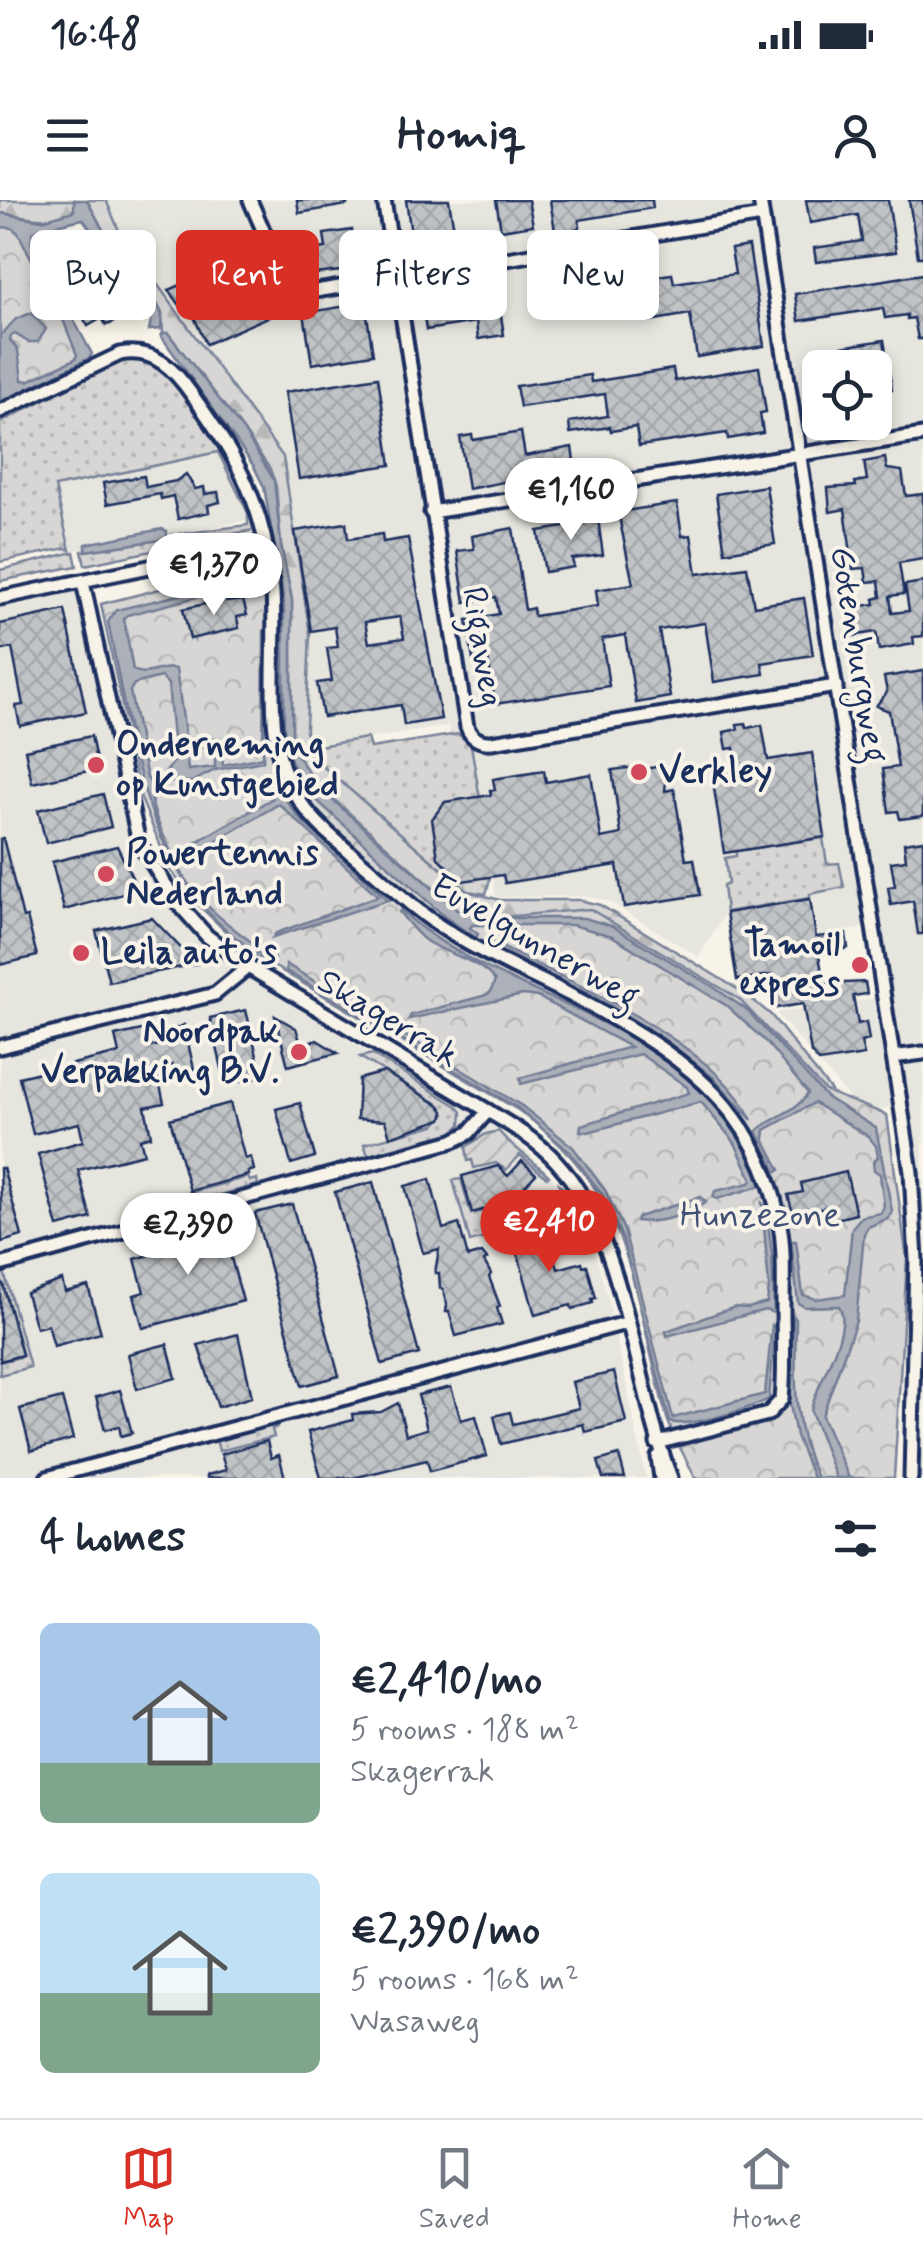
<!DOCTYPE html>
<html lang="en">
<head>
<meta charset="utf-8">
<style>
	:root { --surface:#fff; --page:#f2f2f3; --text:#1f2937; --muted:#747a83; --line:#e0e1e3; --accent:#d93025 }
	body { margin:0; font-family:Mynerve,sans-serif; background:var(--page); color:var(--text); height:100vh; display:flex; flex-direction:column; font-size:38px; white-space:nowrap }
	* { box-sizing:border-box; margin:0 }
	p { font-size:32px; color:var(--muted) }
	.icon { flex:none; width:55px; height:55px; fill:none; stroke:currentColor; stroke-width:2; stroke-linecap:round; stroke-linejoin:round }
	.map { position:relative; height:1278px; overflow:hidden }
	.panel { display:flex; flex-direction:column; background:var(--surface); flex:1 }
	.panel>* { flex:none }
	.top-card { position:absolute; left:30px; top:30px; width:865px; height:90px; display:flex; gap:20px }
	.controls { position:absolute; left:802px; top:150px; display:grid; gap:20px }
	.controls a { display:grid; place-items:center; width:90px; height:90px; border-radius:15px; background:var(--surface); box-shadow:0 5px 15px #0003; font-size:50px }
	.price { position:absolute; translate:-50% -85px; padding:0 22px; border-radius:35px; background:#fff; color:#222; font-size:32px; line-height:65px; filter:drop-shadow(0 2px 5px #0008) }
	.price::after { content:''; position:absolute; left:50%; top:60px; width:30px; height:22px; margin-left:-15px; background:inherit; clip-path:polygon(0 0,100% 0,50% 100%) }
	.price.active { background:var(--accent); color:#fff }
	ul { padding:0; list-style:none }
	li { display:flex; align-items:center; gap:30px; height:250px; padding:0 40px }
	li span { display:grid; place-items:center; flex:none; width:280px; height:200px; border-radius:15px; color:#555 }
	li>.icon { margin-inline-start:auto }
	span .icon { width:120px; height:120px; fill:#fffc; stroke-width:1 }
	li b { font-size:42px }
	h2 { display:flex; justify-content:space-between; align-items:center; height:120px; padding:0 40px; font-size:42px }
	.chip { padding:0 35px; border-radius:15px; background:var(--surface); box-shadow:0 5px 15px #0003; font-size:35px; line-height:90px }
	.chip.active { background:var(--accent); color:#fff }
	.status { display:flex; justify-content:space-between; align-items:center; height:70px; padding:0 50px; background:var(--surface); direction:ltr }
	.status svg { height:28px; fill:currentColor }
	header { display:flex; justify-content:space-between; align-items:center; height:130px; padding:0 40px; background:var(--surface); font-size:45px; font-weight:700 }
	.menu { display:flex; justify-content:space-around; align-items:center; height:140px; border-top:2px solid var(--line); background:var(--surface); font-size:28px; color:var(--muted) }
	.menu a { display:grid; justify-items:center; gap:5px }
	.menu .active { color:var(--accent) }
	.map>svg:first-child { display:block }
	.built { fill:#e6e5de; fill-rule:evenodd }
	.grass { fill:url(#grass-dots); stroke:#798299; stroke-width:2.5 }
	.forest { fill:url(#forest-firs); stroke:#798299; stroke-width:2.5 }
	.park { fill:url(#park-crowns); stroke:#798299; stroke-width:2.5 }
	.garden { fill:url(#garden-furrows); stroke:#798299; stroke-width:2.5 }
	.water { fill:#acb0b9; stroke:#727c95; stroke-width:2.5; fill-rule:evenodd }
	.building { fill:url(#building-cross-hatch); stroke:#1b2f5e; stroke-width:2.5; fill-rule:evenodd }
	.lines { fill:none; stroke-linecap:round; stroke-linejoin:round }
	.minor-casing { stroke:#1b2f5e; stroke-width:19 }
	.minor { stroke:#f7f3e8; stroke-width:11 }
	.poi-dot { fill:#d1495b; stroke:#f7f3e8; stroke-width:4 }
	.labels { text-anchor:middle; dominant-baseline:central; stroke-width:8; stroke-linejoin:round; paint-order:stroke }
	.street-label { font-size:35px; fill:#1b2f5e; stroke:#f7f3e8 }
	.poi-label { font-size:35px; font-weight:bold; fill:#1b2f5e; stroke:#f7f3e8; text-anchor:start }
	.park-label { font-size:35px; fill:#415076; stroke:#f7f3e8 }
</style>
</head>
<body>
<div class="status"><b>16:48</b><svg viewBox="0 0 49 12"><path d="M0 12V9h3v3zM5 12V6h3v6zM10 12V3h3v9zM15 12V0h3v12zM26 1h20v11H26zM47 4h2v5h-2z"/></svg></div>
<header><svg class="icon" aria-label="menu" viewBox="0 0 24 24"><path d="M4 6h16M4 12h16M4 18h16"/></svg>Homiq<svg class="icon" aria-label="person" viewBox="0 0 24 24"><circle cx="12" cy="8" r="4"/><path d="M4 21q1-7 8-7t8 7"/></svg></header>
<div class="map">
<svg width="923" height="1278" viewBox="0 0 923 1278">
	<defs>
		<pattern id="grass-dots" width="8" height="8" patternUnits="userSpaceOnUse" patternTransform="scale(2.5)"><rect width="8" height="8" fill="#d7d6d4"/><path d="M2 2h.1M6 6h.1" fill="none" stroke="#b8b8b8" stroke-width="1.8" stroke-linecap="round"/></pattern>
		<pattern id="forest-firs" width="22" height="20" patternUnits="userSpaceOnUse" patternTransform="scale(2.5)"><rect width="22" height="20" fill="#d7d6d4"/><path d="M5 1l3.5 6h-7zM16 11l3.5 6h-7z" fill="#b8b8b8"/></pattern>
		<pattern id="park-crowns" width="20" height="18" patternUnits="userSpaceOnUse" patternTransform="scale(2.5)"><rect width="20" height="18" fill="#d7d6d4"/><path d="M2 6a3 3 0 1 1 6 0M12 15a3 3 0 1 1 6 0" fill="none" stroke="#b8b8b8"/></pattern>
		<pattern id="garden-furrows" width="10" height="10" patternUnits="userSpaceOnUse" patternTransform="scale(2.5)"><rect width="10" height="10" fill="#d7d6d4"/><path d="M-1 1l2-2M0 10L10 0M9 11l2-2" fill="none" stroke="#b8b8b8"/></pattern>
		<pattern id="building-cross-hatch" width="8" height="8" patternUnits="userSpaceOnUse" patternTransform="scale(2.5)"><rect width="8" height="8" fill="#c0c3c5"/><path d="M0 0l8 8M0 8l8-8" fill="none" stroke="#a4a8ac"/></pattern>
	</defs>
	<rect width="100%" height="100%" fill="#f7f3e8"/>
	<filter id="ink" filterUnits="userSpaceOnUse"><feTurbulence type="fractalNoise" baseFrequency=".01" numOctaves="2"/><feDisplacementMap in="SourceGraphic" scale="20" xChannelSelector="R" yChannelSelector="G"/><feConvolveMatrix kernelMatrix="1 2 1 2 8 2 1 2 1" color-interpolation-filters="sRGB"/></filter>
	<g filter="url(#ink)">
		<!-- built -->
		<g class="built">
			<path d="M 106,0 L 923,0 L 923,1278 L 912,1278 L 919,1054 L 900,905 L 876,910 L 853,902 L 776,813 L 883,797 L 869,727 L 818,735 L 812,697 L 726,711 L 699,757 L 608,701 L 589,696 L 496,697 L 475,563 L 455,566 L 449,526 L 306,548 L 310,434 L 240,195 L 120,33 ZM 820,168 L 875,168 L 875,222 L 820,222 Z"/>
			<polygon points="217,244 230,269 250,320 58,353 35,281"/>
			<polygon points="69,375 78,400 126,627 148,674 194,737 233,768 372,855 482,918 522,947 548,972 589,1033 608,1098 646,1278 0,1278 0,390"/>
		</g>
		<!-- grass -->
		<g class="grass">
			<polygon points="129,155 156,161 186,191 238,269 258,329 181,345 179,334 248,325 248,313 218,252 55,287 70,350 66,348 0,362 0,223 58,192 61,184"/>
			<polygon points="172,335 171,347 85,365 82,351 167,339"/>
			<polygon points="74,352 77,366 0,381 0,370"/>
			<polygon points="458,534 471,545 492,671 486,694 467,691 305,551 306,548 367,538 370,548"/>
			<polygon points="823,638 827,664 839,663 844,687 810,694 810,698 726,712 723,686 728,684 725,658 736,656 736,651"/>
			<polygon points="372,854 457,906 462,912 461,925 451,933 368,955 364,944 435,925 445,914 440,905 360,857"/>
			<polygon points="248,977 250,981 257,979 258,985 184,1004 181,995"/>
			<polygon points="461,979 471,1014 525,1000 529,1012 564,1002 559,984 571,996 583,1019 578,1020 575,1014 470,1042 453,980"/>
			<polygon points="4,1072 30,1167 0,1175 0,1162 23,1156 0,1075"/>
			<polygon points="276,1224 277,1227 272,1229 274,1237 219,1251 216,1239"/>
		</g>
		<!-- forest -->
		<g class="forest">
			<path d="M 0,0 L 74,0 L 76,7 C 58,27 25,15 0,13 Z"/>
			<polygon points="87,0 106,0 120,33 283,257 310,434 305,551 467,691 500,700 579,700 600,705 747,795 771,815 831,891 826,897 499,718 457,709 311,579 295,552 292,538 292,400 281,345 276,286 270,269 243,230 168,133 163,133 162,114 156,102 112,46"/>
		</g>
		<!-- park -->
		<g class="park">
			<polygon points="0,19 14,19 88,155 0,200"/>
			<path d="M 282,358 L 290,546 L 314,586 L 461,715 L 480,719 L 590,709 L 739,799 L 825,891 L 887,915 L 907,1059 L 894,1278 L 695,1278 C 686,1257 672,1236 666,1215 C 631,1089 635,992 518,910 L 243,748 L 194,701 L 171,671 L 141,599 L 101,404 Z"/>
		</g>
		<!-- garden -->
		<path class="garden" d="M 499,931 C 503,940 538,964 549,976 L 546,977 L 520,955 L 506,970 L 496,963 L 474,968 L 472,960 L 468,961 L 466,947 L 486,934 Z"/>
		<!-- water -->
		<g class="water">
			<polygon points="74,0 87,0 112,47 156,102 162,114 161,129 149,130 152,115 83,19 38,29 33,32 31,41 92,154 89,158 0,202 0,136 16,119 31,113 46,129 38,142 28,142 15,134 11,136 10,140 18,150 22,180 28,181 75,159 77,155 62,117 18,33 12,28 0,27 0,13 42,20 74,11"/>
			<path d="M 163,133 L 168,133 L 243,230 L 274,280 L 281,345 L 292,400 L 292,538 L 295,552 L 319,588 L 457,710 L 499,718 L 584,718 L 612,726 L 712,786 L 748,811 L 826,897 L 876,928 L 892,1011 L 889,1018 L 868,1027 L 864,1034 L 856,1121 L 822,1216 L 849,1278 L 836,1278 L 811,1211 C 815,1184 854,1129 839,1106 L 805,1107 L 798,1103 L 791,1041 L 796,1041 L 803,1095 L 816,1099 L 845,1095 L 852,1028 L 861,1017 L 881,1013 L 884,1006 L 880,974 L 874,970 L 873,962 L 878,957 L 876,946 L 869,937 L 814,903 L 765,930 L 764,939 L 780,970 L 776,972 L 757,931 C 773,916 797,912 808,893 L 766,842 L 727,806 L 612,736 L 572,725 L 472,725 L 470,728 L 478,734 L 476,738 L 445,717 L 312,596 L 299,579 L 284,543 L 284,402 L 264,287 L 253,265 L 161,136 Z"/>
			<polygon points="162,329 167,331 167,339 86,351 86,344"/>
			<path d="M 254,377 L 256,382 L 127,415 L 124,419 L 133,470 C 147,478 161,465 176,469 L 186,541 L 220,538 L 223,565 L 263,557 L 264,430 L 267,430 L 263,561 L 215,570 L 192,582 L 163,582 L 164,575 L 178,555 L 173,538 L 168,484 L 161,477 L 134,484 L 130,491 L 147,578 L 152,584 C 147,605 163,633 171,652 L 178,656 C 176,690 246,739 272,756 L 274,759 L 271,761 C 145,694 134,548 108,422 L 116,410 ZM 215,546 L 215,567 L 188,570 L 186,550 Z"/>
			<polygon points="267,574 299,618 388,700 273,737 276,733 378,696 279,604 205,647 192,651 191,645 273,598"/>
			<path d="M 401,710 C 497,802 678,815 743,945 C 750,958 759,973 760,986 L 717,999 L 713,997 L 715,991 L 750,983 L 752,979 L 735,943 L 701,902 L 588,932 L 580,931 L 581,925 L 689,893 L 687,887 L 640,854 L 521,884 L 520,878 L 630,847 L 538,797 L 523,795 L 409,819 L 411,815 L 483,796 L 490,793 L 495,781 C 480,760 447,755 426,741 C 415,733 408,722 399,712 Z"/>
			<path d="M 494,743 C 570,782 714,841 752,920 L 714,878 L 664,839 L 606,803 L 490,745 Z"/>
			<path d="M 286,764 L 522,906 L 573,947 L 605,990 L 624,1030 L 673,1218 L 765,1194 L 772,1125 L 775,1128 L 769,1199 C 751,1208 689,1228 670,1222 L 623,1040 L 602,994 L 570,952 L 518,908 L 286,771 Z"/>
			<path d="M 700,997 L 706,1002 C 689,1015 658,1024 636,1021 L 638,1017 Z"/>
			<polygon points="762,1003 766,1007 772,1054 774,1113 765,1110 667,1136 666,1131 735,1107 748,1108 767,1103 769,1087"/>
			<path d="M 793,1116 L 796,1119 C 795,1176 792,1226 817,1278 L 813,1278 L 796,1236 L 790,1204 Z"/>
		</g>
		<!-- building -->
		<g class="building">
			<polygon points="297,0 347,0 347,5 299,13"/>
			<polygon points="406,0 449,0 457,47 414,54"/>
			<polygon points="496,0 528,0 533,25 501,30"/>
			<polygon points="550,0 652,0 653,8 579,20 580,27 566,33 555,31"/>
			<polygon points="806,0 888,0 896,52 816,62 814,48 862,41 858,15 810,23"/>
			<polygon points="909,0 923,0 923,57 918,57"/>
			<polygon points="352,30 354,43 367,41 367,68 315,74 311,50 326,48 324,34"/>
			<polygon points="749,46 764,146 697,157 690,114 649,121 642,78 672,74 674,83 735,74 731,49"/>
			<polygon points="245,60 251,73 239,80 246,97 257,92 268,117 206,144 191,110 185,112 169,90 188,82 203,116 222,108 211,83 232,73 229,67"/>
			<polygon points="103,70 122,105 119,106 124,116 110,124 106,125 102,118 88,126 67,89"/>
			<polygon points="923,74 923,139 918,139 914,118 907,119 907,115 885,118 883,108 799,121 795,94"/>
			<polygon points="496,84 504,135 478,139 476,122 426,130 421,96"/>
			<polygon points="365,103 373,154 312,164 304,113"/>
			<polygon points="884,140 892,190 875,193 875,168 820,168 817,151"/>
			<polygon points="759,167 766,212 760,213 763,233 728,239 727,233 639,246 636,227 611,231 610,227 570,233 569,222 608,216 605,194 520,207 516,186 590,175 591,182 673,169 675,181"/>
			<polygon points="378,177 391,265 299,279 285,192"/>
			<polygon points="521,232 525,256 572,247 575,268 468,289 460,237 472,235 473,240"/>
			<polygon points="885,258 887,269 902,271 906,296 923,294 923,359 899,363 904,394 890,396 892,413 909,411 905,385 923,382 923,436 913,437 914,444 879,450 876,432 852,436 851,425 858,424 855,407 875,404 874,399 881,397 879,381 867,382 865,368 853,369 845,309 830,312 828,288 856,286 855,282 867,280 864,262"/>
			<polygon points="186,274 195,289 204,287 205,294 218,292 220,302 208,305 209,312 178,319 173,296 161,299 160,294 107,304 103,283 144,276 146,287 176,281"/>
			<polygon points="766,286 775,344 725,352 716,294"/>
			<polygon points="677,303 682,336 691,335 697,374 747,367 754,406 804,398 813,455 762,463 764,474 714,482 705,423 659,430 670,497 636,503 625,435 602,439 609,486 495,504 488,458 473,460 467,420 499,414 496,397 465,402 457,351 474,349 472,336 513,328 525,410 533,408 534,416 598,406 596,390 633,384 618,312"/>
			<polygon points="597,312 603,355 572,359 574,367 545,372 538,331 578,325 577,315"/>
			<path d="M 346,323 L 348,339 L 382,334 L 383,342 L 408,338 L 441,519 L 404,525 L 401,505 L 323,517 L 317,483 L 332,481 L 327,448 L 338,447 L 335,427 L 311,431 L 295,331 ZM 400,417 L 404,438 L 369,443 L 365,422 Z"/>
			<polygon points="226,399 227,402 243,400 247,415 237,417 239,428 190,439 183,409"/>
			<polygon points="65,410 86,512 20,526 16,506 23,505 12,448 0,451 0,424"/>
			<polygon points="923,471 923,616 900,619 898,611 889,612 883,569 898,567 889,511 876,506 887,492 884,477"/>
			<polygon points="746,523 747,528 762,525 768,560 812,553 825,637 724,653 711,569 737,565 734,548 727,549 724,532 738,529 737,524"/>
			<polygon points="91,536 98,569 32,583 25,550"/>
			<polygon points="636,567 637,570 656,567 667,571 665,591 674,589 686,660 694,659 700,695 624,707 617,665 505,683 503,675 463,681 438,658 432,619 445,602 491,595 490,590 495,590 493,579 544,571 546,582 591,574 601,638 621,634 612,570"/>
			<polygon points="103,594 111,627 46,643 38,610"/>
			<polygon points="3,638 23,718 27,717 37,756 0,765 0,639"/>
			<polygon points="923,640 923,734 918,734 913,701 891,705 888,687 895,686 891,662 906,660 904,643"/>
			<polygon points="117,646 138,690 64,710 52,662"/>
			<polygon points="810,699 816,737 846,734 848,748 819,755 824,784 865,782 867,794 853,796 858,824 866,822 869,840 861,842 864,855 819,862 811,853 803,804 776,808 771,775 737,780 726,713"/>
			<polygon points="152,718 196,764 109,782 96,731"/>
			<polygon points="246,810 262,876 226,885 210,818"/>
			<polygon points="275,816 296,828 301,844 317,840 338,853 288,866"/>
			<polygon points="184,825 194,869 175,874 172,865 156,868 164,903 145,907 151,936 140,939 144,954 78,970 91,1018 58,1027 38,954 83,941 79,923 33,934 19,877 119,853 115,836 146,829 150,847 167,843 165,833"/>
			<polygon points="384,872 440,906 444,911 442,919 390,937 385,921 357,919 359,879"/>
			<polygon points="230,903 245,959 251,957 254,970 248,972 249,975 190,991 170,919"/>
			<polygon points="300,903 315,957 291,964 276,909"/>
			<polygon points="522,961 536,974 522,989 525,998 472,1013 462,976 498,966 508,976"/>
			<polygon points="0,968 3,968 22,1036 2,1042"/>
			<polygon points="846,972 856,1014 828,1021 825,1007 794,1017 788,995 803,992 801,983"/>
			<polygon points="430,979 443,1029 459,1024 468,1057 482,1053 487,1059 484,1061 491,1074 489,1077 500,1106 497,1108 502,1124 456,1136 449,1112 446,1112 447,1104 443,1089 440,1088 439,1073 435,1073 439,1049 423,1053 405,986"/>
			<polygon points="373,982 419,1154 382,1164 335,992"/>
			<polygon points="292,1004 339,1176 302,1186 255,1013"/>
			<polygon points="221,1022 243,1101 143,1128 134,1095 144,1092 135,1059 184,1046 181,1033"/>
			<polygon points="527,1027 531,1045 550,1040 558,1069 582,1062 583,1066 587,1065 596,1098 592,1099 593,1103 572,1109 571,1105 535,1115 514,1040 490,1046 488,1038"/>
			<polygon points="62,1080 65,1092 88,1086 101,1133 54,1146 48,1125 36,1128 26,1093"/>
			<polygon points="0,1084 3,1084 22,1155 0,1161"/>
			<polygon points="238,1134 252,1197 218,1207 198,1145"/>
			<polygon points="167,1144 176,1178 137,1189 128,1154"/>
			<polygon points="614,1172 626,1222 585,1232 583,1224 501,1244 494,1216 510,1212 513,1224 579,1208 572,1182"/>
			<polygon points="451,1187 461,1220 476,1216 487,1256 430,1271 427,1260 353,1278 321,1278 308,1232 353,1220 352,1214 381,1212 398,1203 406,1235 427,1229 418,1195"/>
			<polygon points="120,1190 132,1233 121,1236 119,1226 105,1230 96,1197"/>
			<polygon points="62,1198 73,1239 31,1251 20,1209"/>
			<polygon points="267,1241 271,1258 279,1255 285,1278 207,1278 207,1275 226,1270 221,1254"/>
			<polygon points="619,1255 625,1278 603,1278 598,1261"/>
		</g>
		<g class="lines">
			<!-- minor casing -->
			<g class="minor-casing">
				<g id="minor">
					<polyline points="250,0 286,83 304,93 762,16"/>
					<path d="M 384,0 L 467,527 C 471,538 480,543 492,542 L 836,486"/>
					<polyline points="760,0 911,972 916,1060 911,1278"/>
					<path d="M 0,211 L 120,154 C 154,147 175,170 193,196 C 238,258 263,304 272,382 C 280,449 258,538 297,597 C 317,628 350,652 378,676 C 401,696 423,716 449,732 C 487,757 530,774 570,795 C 672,848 759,903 780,1025 C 785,1052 783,1081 783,1108 C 783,1138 785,1169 782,1199 L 768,1214 L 657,1243"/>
					<polyline points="431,312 923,235"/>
					<path d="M 83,382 L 139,643 L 176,701 L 207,736 L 248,767 L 488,911 C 512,926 537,940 556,961 C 627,1038 633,1180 671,1278"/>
					<polyline points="0,398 264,343"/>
					<polyline points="0,847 215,794 248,767"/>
					<polyline points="893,857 923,853"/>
					<polyline points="0,1065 453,941 469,933 488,911"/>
					<polyline points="658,1257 661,1278"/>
					<polyline points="47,1278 626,1123"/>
				</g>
			</g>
			<!-- minor -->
			<use href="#minor" class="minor"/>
		</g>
	</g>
	<!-- markers -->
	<g class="poi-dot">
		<circle cx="96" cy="565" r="10"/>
		<circle cx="639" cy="572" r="10"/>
		<circle cx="106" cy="674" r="10"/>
		<circle cx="81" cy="753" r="10"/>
		<circle cx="860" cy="765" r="10"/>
		<circle cx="299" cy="852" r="10"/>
	</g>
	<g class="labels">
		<!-- street labels -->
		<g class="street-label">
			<text transform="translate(482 447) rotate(81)">Rigaweg</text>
			<text transform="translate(858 455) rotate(81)">Gotenburgweg</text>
			<text transform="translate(535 742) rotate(30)">Euvelgunnerweg</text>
			<text transform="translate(388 819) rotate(31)">Skagerrak</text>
		</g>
		<!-- poi labels -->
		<g class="poi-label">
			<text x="116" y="545">Onderneming<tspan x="116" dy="40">op Kunstgebied</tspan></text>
			<text x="659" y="572">Verkley</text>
			<text x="126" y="654">Powertennis<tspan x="126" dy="40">Nederland</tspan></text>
			<text x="840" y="745" text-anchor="end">Tamoil<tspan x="840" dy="40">express</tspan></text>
			<text x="101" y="753">Leila auto's</text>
			<text x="279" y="832" text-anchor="end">Noordpak<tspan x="279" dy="40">Verpakking B.V.</tspan></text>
		</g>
		<!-- park labels -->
		<g class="park-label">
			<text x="760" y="1016">Hunzezone</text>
		</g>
	</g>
</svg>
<div class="controls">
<a><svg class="icon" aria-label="locate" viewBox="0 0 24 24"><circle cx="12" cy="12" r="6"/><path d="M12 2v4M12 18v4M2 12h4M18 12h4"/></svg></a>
</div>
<b class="price" style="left:571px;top:343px">€1,160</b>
<b class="price" style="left:214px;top:418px">€1,370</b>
<b class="price active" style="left:549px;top:1075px">€2,410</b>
<b class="price" style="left:188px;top:1078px">€2,390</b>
<div class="top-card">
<a class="chip">Buy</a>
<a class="chip active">Rent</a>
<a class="chip">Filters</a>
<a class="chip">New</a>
</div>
</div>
<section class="panel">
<h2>4 homes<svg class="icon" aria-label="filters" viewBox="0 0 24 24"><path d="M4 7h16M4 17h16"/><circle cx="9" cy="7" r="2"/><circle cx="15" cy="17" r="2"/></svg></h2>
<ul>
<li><span style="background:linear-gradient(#a9c7e8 70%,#7fa58c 0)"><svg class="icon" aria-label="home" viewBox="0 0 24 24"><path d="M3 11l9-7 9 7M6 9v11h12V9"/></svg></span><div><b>€2,410/mo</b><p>5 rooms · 188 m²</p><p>Skagerrak</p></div></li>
<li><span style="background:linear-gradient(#bfe0f5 60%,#7fa58c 0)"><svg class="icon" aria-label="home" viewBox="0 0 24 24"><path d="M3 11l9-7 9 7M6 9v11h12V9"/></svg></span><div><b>€2,390/mo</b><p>5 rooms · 168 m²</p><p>Wasaweg</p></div></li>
</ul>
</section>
<nav class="menu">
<a class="active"><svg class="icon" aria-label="map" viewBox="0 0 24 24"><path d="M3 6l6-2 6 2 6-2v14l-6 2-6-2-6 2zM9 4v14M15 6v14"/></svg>Map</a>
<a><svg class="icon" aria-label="saved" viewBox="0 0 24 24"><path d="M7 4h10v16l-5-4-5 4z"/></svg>Saved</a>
<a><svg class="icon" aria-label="home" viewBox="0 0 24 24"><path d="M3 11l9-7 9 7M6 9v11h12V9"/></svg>Home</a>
</nav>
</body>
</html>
